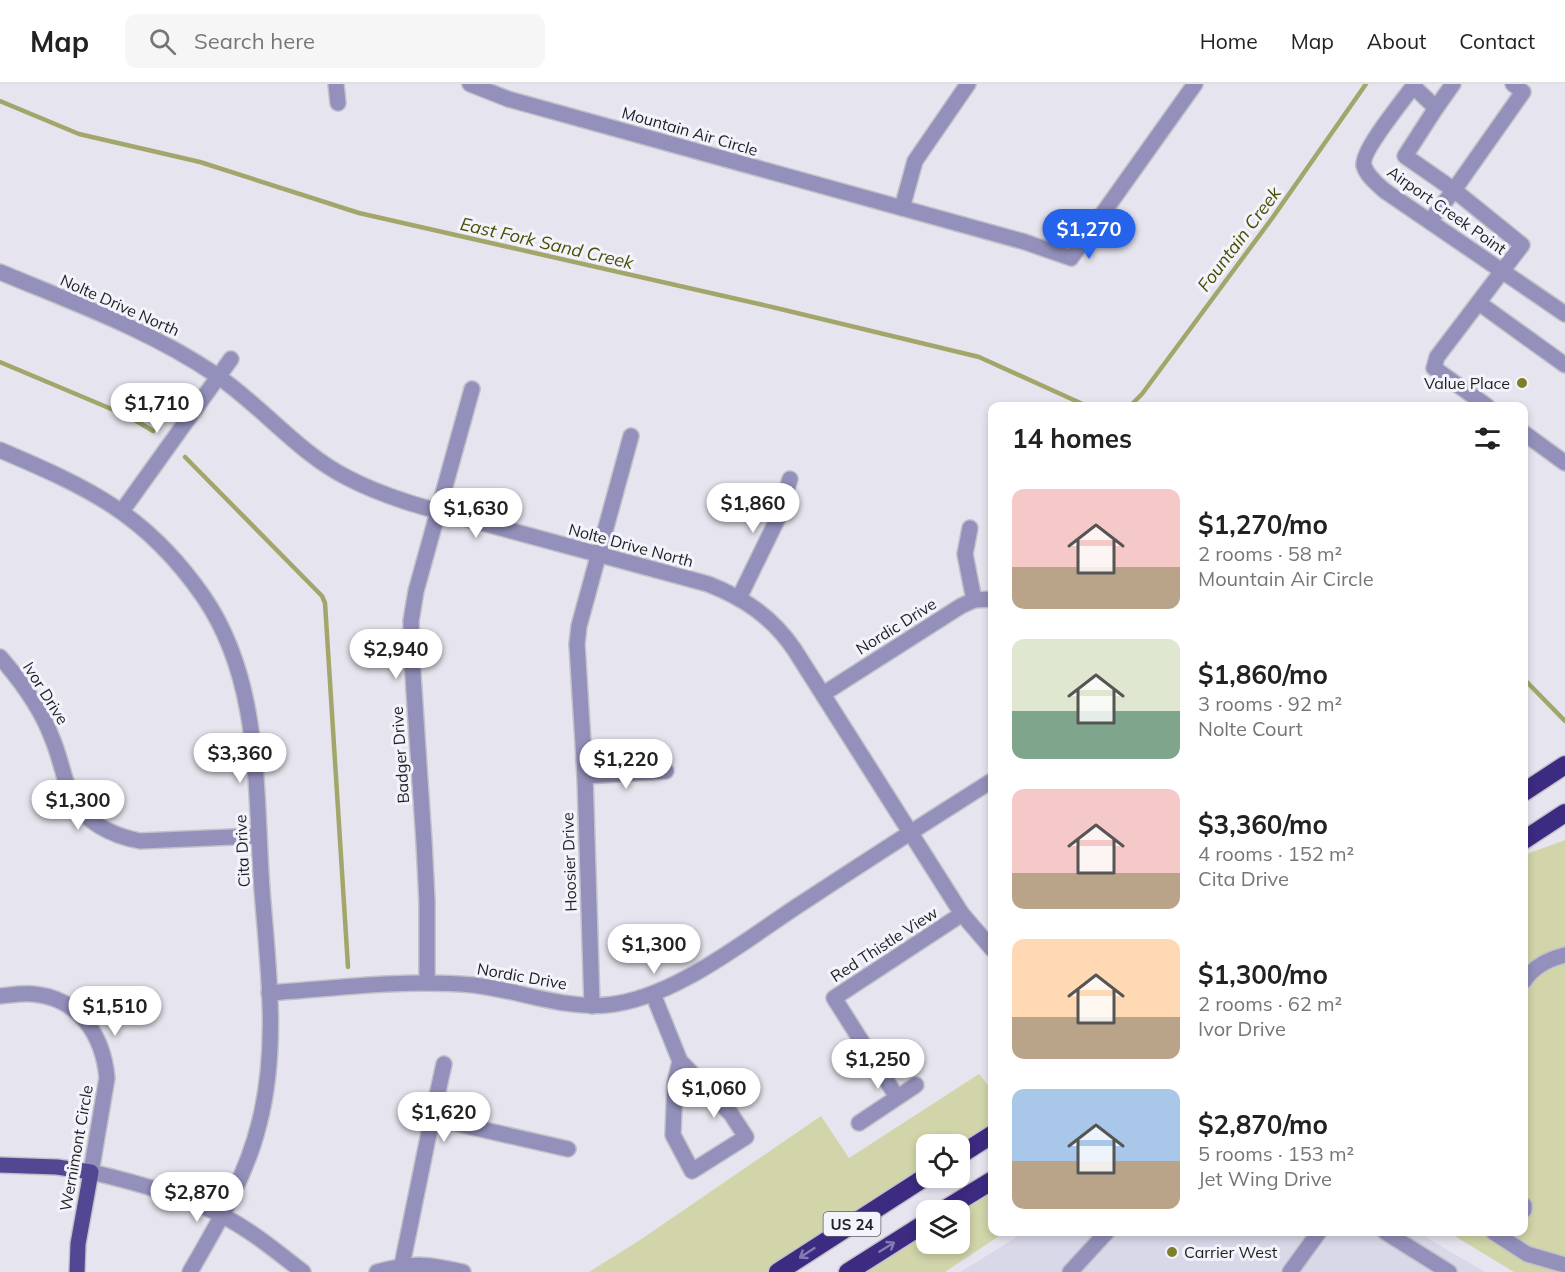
<!DOCTYPE html>
<html lang="en">
<head>
<meta charset="utf-8">
<style>
	:root { --surface:#fff; --page:#f6f6f6; --text:#222; --muted:#767676; --line:#e0e0e0; --accent:#2563eb }
	body { margin:0; font-family:Mulish,sans-serif; background:var(--page); color:var(--text); height:100vh; display:flex; flex-direction:column; font-size:22px; white-space:nowrap }
	* { box-sizing:border-box; margin:0 }
	p { font-size:20px; color:var(--muted) }
	.icon { flex:none; width:33px; height:33px; fill:none; stroke:currentColor; stroke-width:2; stroke-linecap:round; stroke-linejoin:round }
	.map { position:relative; flex:1; overflow:hidden }
	.details { position:absolute; left:988px; top:318px; width:540px; height:834px; display:flex; flex-direction:column; background:var(--surface); border-radius:12px; box-shadow:0 3px 9px #0003 }
	.details>* { flex:none }
	.tools { position:absolute; left:916px; top:1050px; display:grid; gap:12px }
	.tools a { display:grid; place-items:center; width:54px; height:54px; border-radius:12px; background:var(--surface); box-shadow:0 3px 9px #0003; font-size:30px }
	.price { position:absolute; translate:-50% -51px; padding:0 14px; border-radius:21px; background:#fff; color:#222; font-size:20px; line-height:39px; filter:drop-shadow(0 2px 3px #0008) }
	.price::after { content:''; position:absolute; left:50%; top:36px; width:18px; height:14px; margin-left:-9px; background:inherit; clip-path:polygon(0 0,100% 0,50% 100%) }
	.price.active { background:var(--accent); color:#fff }
	ul { padding:0; list-style:none }
	li { display:flex; align-items:center; gap:18px; height:150px; padding:0 24px }
	li span { display:grid; place-items:center; flex:none; width:168px; height:120px; border-radius:12px; color:#555 }
	li>.icon { margin-inline-start:auto }
	span .icon { width:72px; height:72px; fill:#fffc; stroke-width:1 }
	li b { font-size:26px }
	h2 { display:flex; justify-content:space-between; align-items:center; height:72px; padding:0 24px; font-size:26px }
	header { display:flex; align-items:center; gap:36px; box-sizing:border-box; height:84px; padding:0 30px; background:var(--surface); border-bottom:2px solid var(--line) }
	header strong { font-size:28px }
	nav { display:flex; gap:33px; margin-inline-start:auto; font-size:21px }
	.search { width:420px; height:54px; background:var(--page); display:flex; align-items:center; gap:15px; box-sizing:border-box; padding:0 21px; border-radius:12px; color:var(--muted); font-size:22px }
	.map>svg:first-child { display:block }
	.built { fill:#d9d8e9 }
	.green { fill:#d2d5a9 }
	.lines { fill:none; stroke-linecap:round; stroke-linejoin:round }
	.stream { stroke:#a3a66b; stroke-width:4.5 }
	.minor-casing { stroke:#c2c1ca; stroke-width:18 }
	.major-casing { stroke:#c2c1ca; stroke-width:18 }
	.highway-casing { stroke:#c2c1ca; stroke-width:21 }
	.minor { stroke:#9390bb; stroke-width:15 }
	.major { stroke:#524792; stroke-width:15 }
	.highway { stroke:#3d2a81; stroke-width:18 }
	.oneway { stroke:#867ab2 }
	.poi-dot { fill:#7d7f29; stroke:#f3f3fc; stroke-width:2 }
	.labels { text-anchor:middle; dominant-baseline:central; stroke-width:6; stroke-linejoin:round; paint-order:stroke }
	.shield { fill:#f3f3fc; stroke:#5f5f63; stroke-width:1.5 }
	.shield-label { font-size:15px; font-weight:bold; fill:#1f1f22 }
	.street-label { font-size:16px; fill:#1f1f22; stroke:#f3f3fc }
	.poi-label { font-size:16px; fill:#1f1f22; stroke:#f3f3fc; text-anchor:end }
	.water-label { font-size:18px; font-style:italic; fill:#4c4d02; stroke:#f3f3fc }
</style>
</head>
<body>
<header>
<strong>Map</strong>
<div class="search"><svg class="icon" aria-label="search" viewBox="0 0 24 24"><circle cx="10" cy="10" r="6"/><path d="M15 15l6 6"/></svg>Search here</div>
<nav><a>Home</a><a>Map</a><a>About</a><a>Contact</a></nav>
</header>
<div class="map">
<svg width="1565" height="1188" viewBox="0 0 1565 1188">
	<rect width="100%" height="100%" fill="#e6e5ef"/>
	<!-- built -->
	<polygon class="built" points="1025,1148 1417,1148 1485,1188 960,1188"/>
	<!-- green -->
	<g class="green">
		<polygon points="1565,756 1565,1188 1514,1188 1448,1148 1524,1148 1524,771"/>
		<polygon points="979,990 993,1007 993,1050 960,1060 927,1060 927,1092 780,1188 589,1188 640,1156 821,1032 849,1074"/>
		<polygon points="993,1096 993,1148 1005,1148 945,1188 859,1188 927,1138 927,1160 960,1160 960,1126"/>
	</g>
	<g class="lines">
		<!-- stream -->
		<g class="stream">
			<polyline points="0,17 79,50 200,78 359,129 772,223 979,273 1087,322"/>
			<polyline points="0,278 128,332 153,347"/>
			<polyline points="1130,322 1142,310 1273,133 1366,0"/>
			<polyline points="185,373 322,512 325,519 348,883"/>
			<polyline points="1524,595 1565,637"/>
		</g>
		<!-- minor casing -->
		<g class="minor-casing">
			<g id="minor">
				<polyline points="336,0 338,19"/>
				<polyline points="470,0 508,15 1025,158 1071,174 1195,0"/>
				<path d="M 1415,0 C 1405,14 1360,68 1364,82 C 1367,92 1377,100 1385,107 L 1565,230"/>
				<polyline points="1413,2 1436,24 1453,0"/>
				<polyline points="1436,24 1405,72 1454,106 1523,8 1513,0"/>
				<polyline points="902,124 915,77 968,0"/>
				<polyline points="1430,137 1454,106 1522,161 1437,273 1434,284 1487,322"/>
				<path d="M 0,188 C 74,219 150,246 216,291 C 262,322 298,369 348,394 C 392,417 442,428 490,441 C 562,461 636,480 708,500 C 744,514 772,533 794,565 L 962,830 L 993,866"/>
				<polyline points="1479,219 1565,281"/>
				<polyline points="1524,349 1565,379"/>
				<path d="M 0,366 C 89,404 146,430 203,512 C 262,597 255,707 262,806 C 268,883 279,964 259,1040 C 246,1093 217,1141 190,1188"/>
				<polyline points="122,427 231,275"/>
				<polyline points="970,444 965,470 974,516"/>
				<polyline points="739,514 778,434 790,395"/>
				<path d="M 0,573 C 21,597 41,624 52,654 C 60,672 63,693 71,711 C 83,738 113,752 140,757 L 258,752"/>
				<polyline points="823,610 961,522 974,516 993,515"/>
				<polyline points="585,692 666,687"/>
				<path d="M 1524,897 C 1534,882 1548,875 1565,871"/>
				<polyline points="427,899 427,817 424,758 412,576 411,537 416,507 472,305"/>
				<path d="M 269,909 C 337,904 406,895 473,901 C 518,906 562,925 607,921 C 673,915 744,857 799,821 C 863,779 928,737 993,696"/>
				<polyline points="653,910 680,977 731,1030 746,1053 692,1087 673,1051 675,998 680,977"/>
				<path d="M 0,912 C 11,911 22,909 33,910 C 79,914 103,951 107,994 L 91,1088 C 135,1098 182,1111 223,1132 C 252,1147 277,1168 303,1188"/>
				<polyline points="592,922 585,692 577,560 579,542 631,352"/>
				<polyline points="897,1013 834,914 962,830"/>
				<polyline points="432,1034 444,980"/>
				<polyline points="859,1039 916,1001"/>
				<polyline points="1524,1121 1524,1126"/>
				<polyline points="1385,1148 1449,1188"/>
				<polyline points="1493,1148 1527,1170 1565,1181"/>
				<path d="M 377,1188 C 414,1178 426,1180 463,1188"/>
				<polyline points="407,1188 402,1181 432,1034 568,1065"/>
				<polyline points="1070,1188 1107,1148"/>
				<polyline points="1290,1188 1319,1148"/>
			</g>
		</g>
		<!-- major casing -->
		<g class="major-casing">
			<polyline id="major" points="0,1081 57,1083 91,1088 78,1160 77,1188"/>
		</g>
		<!-- highway casing -->
		<g class="highway-casing">
			<g id="highway">
				<polyline points="1524,708 1565,681"/>
				<polyline points="1524,756 1565,729"/>
				<polyline points="960,1071 993,1050"/>
				<polyline points="944,1126 993,1096"/>
				<polyline points="778,1188 927,1092"/>
				<polyline points="848,1188 927,1138"/>
			</g>
		</g>
		<!-- minor -->
		<use href="#minor" class="minor"/>
		<!-- major -->
		<use href="#major" class="major"/>
		<!-- highway -->
		<use href="#highway" class="highway"/>
	</g>
	<!-- one-way arrows -->
	<defs><path id="oneway-shaft" d="M-6 0H5M1.5-3L5.5 0L1.5 3" fill="none" stroke-width="1.6" stroke-linecap="round" stroke-linejoin="round" transform="scale(1.5)"/></defs>
	<g class="oneway">
		<use href="#oneway-shaft" transform="translate(887 1163) rotate(-32)"/>
		<use href="#oneway-shaft" transform="translate(807 1169) rotate(147)"/>
	</g>
	<!-- markers -->
	<g class="poi-dot">
		<circle cx="1522" cy="299" r="6"/>
		<circle cx="1172" cy="1168" r="6"/>
	</g>
	<g class="labels">
		<!-- shield labels -->
		<rect class="shield" x="823.5" y="1128" width="57" height="24" rx="4.5"/>
		<g class="shield-label">
			<text x="852" y="1140">US 24</text>
		</g>
		<!-- street labels -->
		<g class="street-label">
			<text transform="translate(690 47) rotate(16)">Mountain Air Circle</text>
			<text transform="translate(1447 126) rotate(35)">Airport Creek Point</text>
			<text transform="translate(120 221) rotate(24)">Nolte Drive North</text>
			<text transform="translate(631 461) rotate(15)">Nolte Drive North</text>
			<text transform="translate(896 542) rotate(-32)">Nordic Drive</text>
			<text transform="translate(46 609) rotate(58)">Ivor Drive</text>
			<text transform="translate(400 671) rotate(-94)">Badger Drive</text>
			<text transform="translate(242 767) rotate(-93)">Cita Drive</text>
			<text transform="translate(569 778) rotate(-92)">Hoosier Drive</text>
			<text transform="translate(884 860) rotate(-33)">Red Thistle View</text>
			<text transform="translate(522 892) rotate(10)">Nordic Drive</text>
			<text transform="translate(76 1064) rotate(-80)">Wernimont Circle</text>
		</g>
		<!-- poi labels -->
		<g class="poi-label">
			<text x="1510" y="299">Value Place</text>
			<text x="1184" y="1168" text-anchor="start">Carrier West</text>
		</g>
		<!-- water labels -->
		<g class="water-label">
			<text transform="translate(1239 155) rotate(-53)">Fountain Creek</text>
			<text transform="translate(547 159) rotate(13)">East Fork Sand Creek</text>
		</g>
	</g>
</svg>
<div class="tools">
<a><svg class="icon" aria-label="locate" viewBox="0 0 24 24"><circle cx="12" cy="12" r="6"/><path d="M12 2v4M12 18v4M2 12h4M18 12h4"/></svg></a>
<a><svg class="icon" aria-label="layers" viewBox="0 0 24 24"><path d="M12 4l9 5-9 5-9-5zM3 14l9 5 9-5"/></svg></a>
</div>
<b class="price active" style="left:1089px;top:176px">$1,270</b>
<b class="price" style="left:157px;top:350px">$1,710</b>
<b class="price" style="left:753px;top:450px">$1,860</b>
<b class="price" style="left:476px;top:455px">$1,630</b>
<b class="price" style="left:396px;top:596px">$2,940</b>
<b class="price" style="left:240px;top:700px">$3,360</b>
<b class="price" style="left:626px;top:706px">$1,220</b>
<b class="price" style="left:78px;top:747px">$1,300</b>
<b class="price" style="left:654px;top:891px">$1,300</b>
<b class="price" style="left:115px;top:953px">$1,510</b>
<b class="price" style="left:878px;top:1006px">$1,250</b>
<b class="price" style="left:714px;top:1035px">$1,060</b>
<b class="price" style="left:444px;top:1059px">$1,620</b>
<b class="price" style="left:197px;top:1139px">$2,870</b>
<section class="details">
<h2>14 homes<svg class="icon" aria-label="filters" viewBox="0 0 24 24"><path d="M4 7h16M4 17h16"/><circle cx="9" cy="7" r="2"/><circle cx="15" cy="17" r="2"/></svg></h2>
<ul>
<li><span style="background:linear-gradient(#f6c9c9 65%,#b9a48a 0)"><svg class="icon" aria-label="home" viewBox="0 0 24 24"><path d="M3 11l9-7 9 7M6 9v11h12V9"/></svg></span><div><b>$1,270/mo</b><p>2 rooms · 58 m²</p><p>Mountain Air Circle</p></div></li>
<li><span style="background:linear-gradient(#dfe7d0 60%,#7fa58c 0)"><svg class="icon" aria-label="home" viewBox="0 0 24 24"><path d="M3 11l9-7 9 7M6 9v11h12V9"/></svg></span><div><b>$1,860/mo</b><p>3 rooms · 92 m²</p><p>Nolte Court</p></div></li>
<li><span style="background:linear-gradient(#f6c9c9 70%,#b9a48a 0)"><svg class="icon" aria-label="home" viewBox="0 0 24 24"><path d="M3 11l9-7 9 7M6 9v11h12V9"/></svg></span><div><b>$3,360/mo</b><p>4 rooms · 152 m²</p><p>Cita Drive</p></div></li>
<li><span style="background:linear-gradient(#ffd9b3 65%,#b9a48a 0)"><svg class="icon" aria-label="home" viewBox="0 0 24 24"><path d="M3 11l9-7 9 7M6 9v11h12V9"/></svg></span><div><b>$1,300/mo</b><p>2 rooms · 62 m²</p><p>Ivor Drive</p></div></li>
<li><span style="background:linear-gradient(#a9c7e8 60%,#b9a48a 0)"><svg class="icon" aria-label="home" viewBox="0 0 24 24"><path d="M3 11l9-7 9 7M6 9v11h12V9"/></svg></span><div><b>$2,870/mo</b><p>5 rooms · 153 m²</p><p>Jet Wing Drive</p></div></li>
</ul>
</section>
</div>
</body>
</html>
